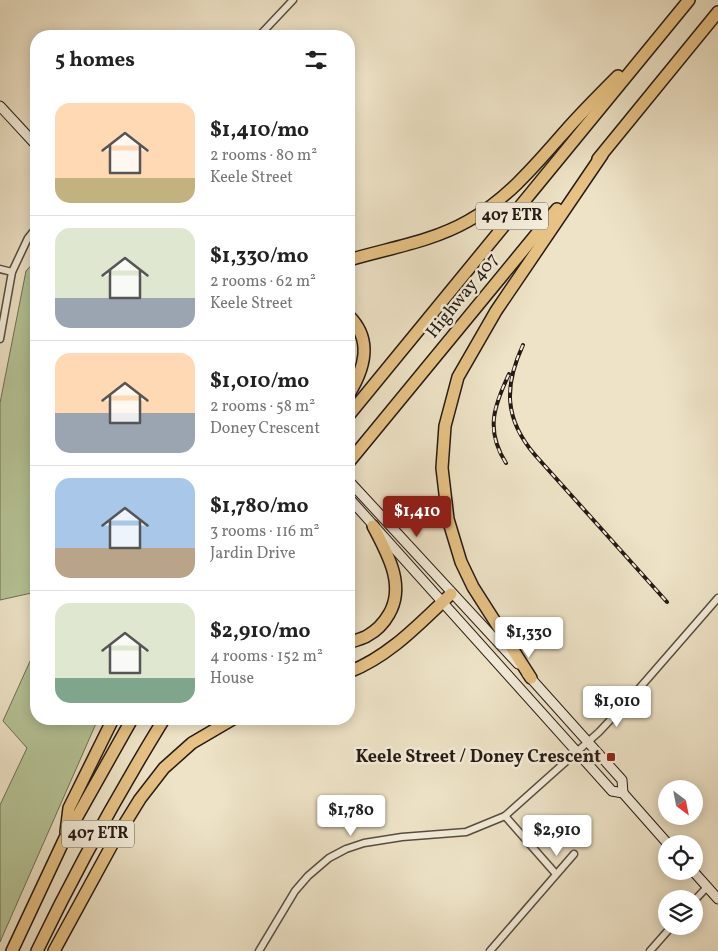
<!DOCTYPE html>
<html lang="en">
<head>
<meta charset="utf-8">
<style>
	:root { --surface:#fff; --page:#f6f6f6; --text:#222; --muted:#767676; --line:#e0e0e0; --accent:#8f2418 }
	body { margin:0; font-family:Vollkorn,serif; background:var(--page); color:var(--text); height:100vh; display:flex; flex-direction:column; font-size:19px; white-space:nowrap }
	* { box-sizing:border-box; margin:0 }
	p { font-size:16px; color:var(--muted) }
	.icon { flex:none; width:28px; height:28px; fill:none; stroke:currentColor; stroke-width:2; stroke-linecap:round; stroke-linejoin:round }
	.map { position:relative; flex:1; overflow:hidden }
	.sheet { position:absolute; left:30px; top:30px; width:325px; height:695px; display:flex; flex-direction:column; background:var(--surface); border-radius:20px; box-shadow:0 2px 12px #0003 }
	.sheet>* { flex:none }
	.needle { width:32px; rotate:148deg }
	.fabs { position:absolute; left:658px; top:780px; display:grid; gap:10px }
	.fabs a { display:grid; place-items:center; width:45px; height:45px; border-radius:50%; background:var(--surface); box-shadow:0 2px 12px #0003; font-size:25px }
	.price { position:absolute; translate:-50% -42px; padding:0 11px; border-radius:5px; background:#fff; color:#222; font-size:16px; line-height:32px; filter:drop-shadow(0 1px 2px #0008) }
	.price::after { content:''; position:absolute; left:50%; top:30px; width:15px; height:11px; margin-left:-8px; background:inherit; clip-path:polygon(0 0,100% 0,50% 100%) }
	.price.current { background:var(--accent); color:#fff }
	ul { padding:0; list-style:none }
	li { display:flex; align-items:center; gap:15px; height:125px; padding:0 25px }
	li+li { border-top:1px solid var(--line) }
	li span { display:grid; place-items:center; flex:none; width:140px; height:100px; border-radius:15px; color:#555 }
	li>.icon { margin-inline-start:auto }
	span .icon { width:60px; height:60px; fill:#fffc; stroke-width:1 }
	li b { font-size:21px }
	h2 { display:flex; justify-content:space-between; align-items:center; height:60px; padding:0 25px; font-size:21px }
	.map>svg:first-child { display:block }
	.green { fill:#b6c497; stroke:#6e6f56 }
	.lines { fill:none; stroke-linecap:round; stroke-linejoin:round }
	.minor-casing { stroke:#574c41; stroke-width:9 }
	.secondary-casing { stroke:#251a14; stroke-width:11 }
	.motorway-casing { stroke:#251a14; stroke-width:14 }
	.minor { stroke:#f4eddb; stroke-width:6 }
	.secondary { stroke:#f4eddb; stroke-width:9 }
	.motorway { stroke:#e7c284; stroke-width:11 }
	.rail-casing { stroke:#251a14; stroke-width:4 }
	.rail { stroke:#f4eddb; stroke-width:2; stroke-dasharray:5.5; stroke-linecap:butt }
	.poi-dot { fill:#8f2418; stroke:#f4eddb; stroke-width:2 }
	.labels { text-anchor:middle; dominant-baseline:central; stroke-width:5; stroke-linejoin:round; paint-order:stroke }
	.shield { fill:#f4eddb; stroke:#635950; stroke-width:1 }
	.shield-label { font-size:16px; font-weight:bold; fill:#251a14 }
	.street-label { font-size:18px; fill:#251a14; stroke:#f4eddb }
	.poi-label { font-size:18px; font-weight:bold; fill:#251a14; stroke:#f4eddb; text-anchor:end }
</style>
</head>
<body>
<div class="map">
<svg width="718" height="951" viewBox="0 0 718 951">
	<rect width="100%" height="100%" fill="#eee3c7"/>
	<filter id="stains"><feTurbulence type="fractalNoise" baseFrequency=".004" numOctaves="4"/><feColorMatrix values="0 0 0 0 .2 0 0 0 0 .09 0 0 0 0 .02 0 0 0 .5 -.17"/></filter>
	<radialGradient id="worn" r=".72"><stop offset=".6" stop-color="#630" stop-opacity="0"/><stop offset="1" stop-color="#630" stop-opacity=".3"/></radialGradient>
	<!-- green -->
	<g class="green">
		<polygon points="36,260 36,592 0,600 0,403 26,271"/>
		<polygon points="36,648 36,719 98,719 0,942 0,805 27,748 3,721"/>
	</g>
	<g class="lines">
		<!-- minor casing -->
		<g class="minor-casing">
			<g id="minor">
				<polyline points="259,36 293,0"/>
				<polyline points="0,269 12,272"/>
				<polyline points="0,339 12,272 28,238 36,228"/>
				<polyline points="505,816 556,874"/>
				<polyline points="694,901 707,887"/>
				<polyline points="259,951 295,891 308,876 329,858 346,849 364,843 402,837 466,832 505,816 599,732 630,699 718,598"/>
				<polyline points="490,951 574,854"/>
				<polyline points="650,951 672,926"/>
			</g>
		</g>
		<!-- secondary casing -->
		<g class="secondary-casing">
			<g id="secondary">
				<polyline points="0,106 36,145"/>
				<polyline points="349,481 518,664"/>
				<polyline points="349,498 612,791 623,793 668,844"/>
				<polyline points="527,674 622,780 623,793"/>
				<polyline points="693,871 718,899"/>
			</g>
		</g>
		<!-- motorway casing -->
		<g class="motorway-casing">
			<g id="motorway">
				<polyline points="598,159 718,12"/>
				<path d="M 349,260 C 389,248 431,242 468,221 C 508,199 538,162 568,128 C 584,110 601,93 618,76"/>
				<path d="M 349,316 C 373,340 365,368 349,394"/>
				<polyline points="349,415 689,0"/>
				<polyline points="349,462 557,209"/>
				<path d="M 349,643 C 355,640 362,639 367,636 C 376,631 384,623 389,614 C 406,585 387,553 373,526"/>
				<path d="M 349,672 C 390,656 420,623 451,594"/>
				<polyline points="531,678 473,587 461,562 448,519 442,468 445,426 458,377 496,311 602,155"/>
				<polyline points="66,832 69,808 113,719"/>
				<polyline points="12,951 64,840 132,719"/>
				<path d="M 37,951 C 75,872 118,794 164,719"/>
				<polyline points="54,951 114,841 140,799 164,768 192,743 233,719"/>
			</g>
		</g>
		<!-- minor -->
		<use href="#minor" class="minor"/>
		<!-- secondary -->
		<use href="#secondary" class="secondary"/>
		<!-- motorway -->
		<use href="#motorway" class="motorway"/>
		<!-- rail casing -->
		<g class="rail-casing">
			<g id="rail">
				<path d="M 523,345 C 504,386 504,419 535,455 L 667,602"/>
				<path d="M 506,463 C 485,430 494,406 509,374"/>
			</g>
		</g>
		<!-- rail -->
		<use href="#rail" class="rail"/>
	</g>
	<!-- markers -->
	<rect class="poi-dot" x="606" y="752" width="10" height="10" rx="2.5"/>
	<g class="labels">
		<!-- shield labels -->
		<g class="shield">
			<rect x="476" y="202.5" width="72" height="27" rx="4"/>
			<rect x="62" y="820.5" width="72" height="27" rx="4"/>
		</g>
		<g class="shield-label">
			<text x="512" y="216">407 ETR</text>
			<text x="98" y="834">407 ETR</text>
		</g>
		<!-- street labels -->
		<g class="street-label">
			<text transform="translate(463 296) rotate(-51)">Highway 407</text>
		</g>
		<!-- poi labels -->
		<g class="poi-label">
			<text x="601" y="757">Keele Street / Doney Crescent</text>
		</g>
	</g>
	<rect width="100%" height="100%" filter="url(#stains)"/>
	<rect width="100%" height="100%" fill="url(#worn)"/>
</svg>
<div class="fabs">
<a><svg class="needle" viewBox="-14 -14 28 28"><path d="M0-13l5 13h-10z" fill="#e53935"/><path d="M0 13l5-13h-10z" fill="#767676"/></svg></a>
<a><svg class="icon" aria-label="locate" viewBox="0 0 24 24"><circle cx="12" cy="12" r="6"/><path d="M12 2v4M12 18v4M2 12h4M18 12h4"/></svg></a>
<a><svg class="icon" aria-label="layers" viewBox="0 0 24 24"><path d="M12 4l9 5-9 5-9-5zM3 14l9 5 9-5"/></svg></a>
</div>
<b class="price current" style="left:417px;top:538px">$1,410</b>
<b class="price" style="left:529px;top:659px">$1,330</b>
<b class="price" style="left:617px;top:728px">$1,010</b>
<b class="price" style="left:351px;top:837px">$1,780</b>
<b class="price" style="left:557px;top:857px">$2,910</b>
<section class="sheet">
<h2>5 homes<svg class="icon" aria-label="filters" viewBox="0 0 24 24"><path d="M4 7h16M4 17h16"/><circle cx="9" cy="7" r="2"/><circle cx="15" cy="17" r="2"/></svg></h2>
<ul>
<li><span style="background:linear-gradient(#ffd9b3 75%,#c2b280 0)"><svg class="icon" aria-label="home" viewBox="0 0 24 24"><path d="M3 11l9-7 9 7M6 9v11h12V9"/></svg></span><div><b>$1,410/mo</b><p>2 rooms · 80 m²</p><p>Keele Street</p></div></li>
<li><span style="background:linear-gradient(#dfe7d0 70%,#9aa5b1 0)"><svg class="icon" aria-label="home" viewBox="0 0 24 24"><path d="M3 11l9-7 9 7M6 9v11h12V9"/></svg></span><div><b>$1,330/mo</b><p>2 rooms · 62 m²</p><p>Keele Street</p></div></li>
<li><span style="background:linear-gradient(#ffd9b3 60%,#9aa5b1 0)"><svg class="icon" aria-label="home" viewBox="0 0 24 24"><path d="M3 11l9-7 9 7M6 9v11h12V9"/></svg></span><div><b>$1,010/mo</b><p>2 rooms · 58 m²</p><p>Doney Crescent</p></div></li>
<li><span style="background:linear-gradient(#a9c7e8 70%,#b9a48a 0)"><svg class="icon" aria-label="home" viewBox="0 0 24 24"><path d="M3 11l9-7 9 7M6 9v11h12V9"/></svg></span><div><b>$1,780/mo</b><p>3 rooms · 116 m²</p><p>Jardin Drive</p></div></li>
<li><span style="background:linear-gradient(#dfe7d0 75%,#7fa58c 0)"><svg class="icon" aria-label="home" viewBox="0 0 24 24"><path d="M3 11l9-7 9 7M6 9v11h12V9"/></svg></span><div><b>$2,910/mo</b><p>4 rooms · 152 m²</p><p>House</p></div></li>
</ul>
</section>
</div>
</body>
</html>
